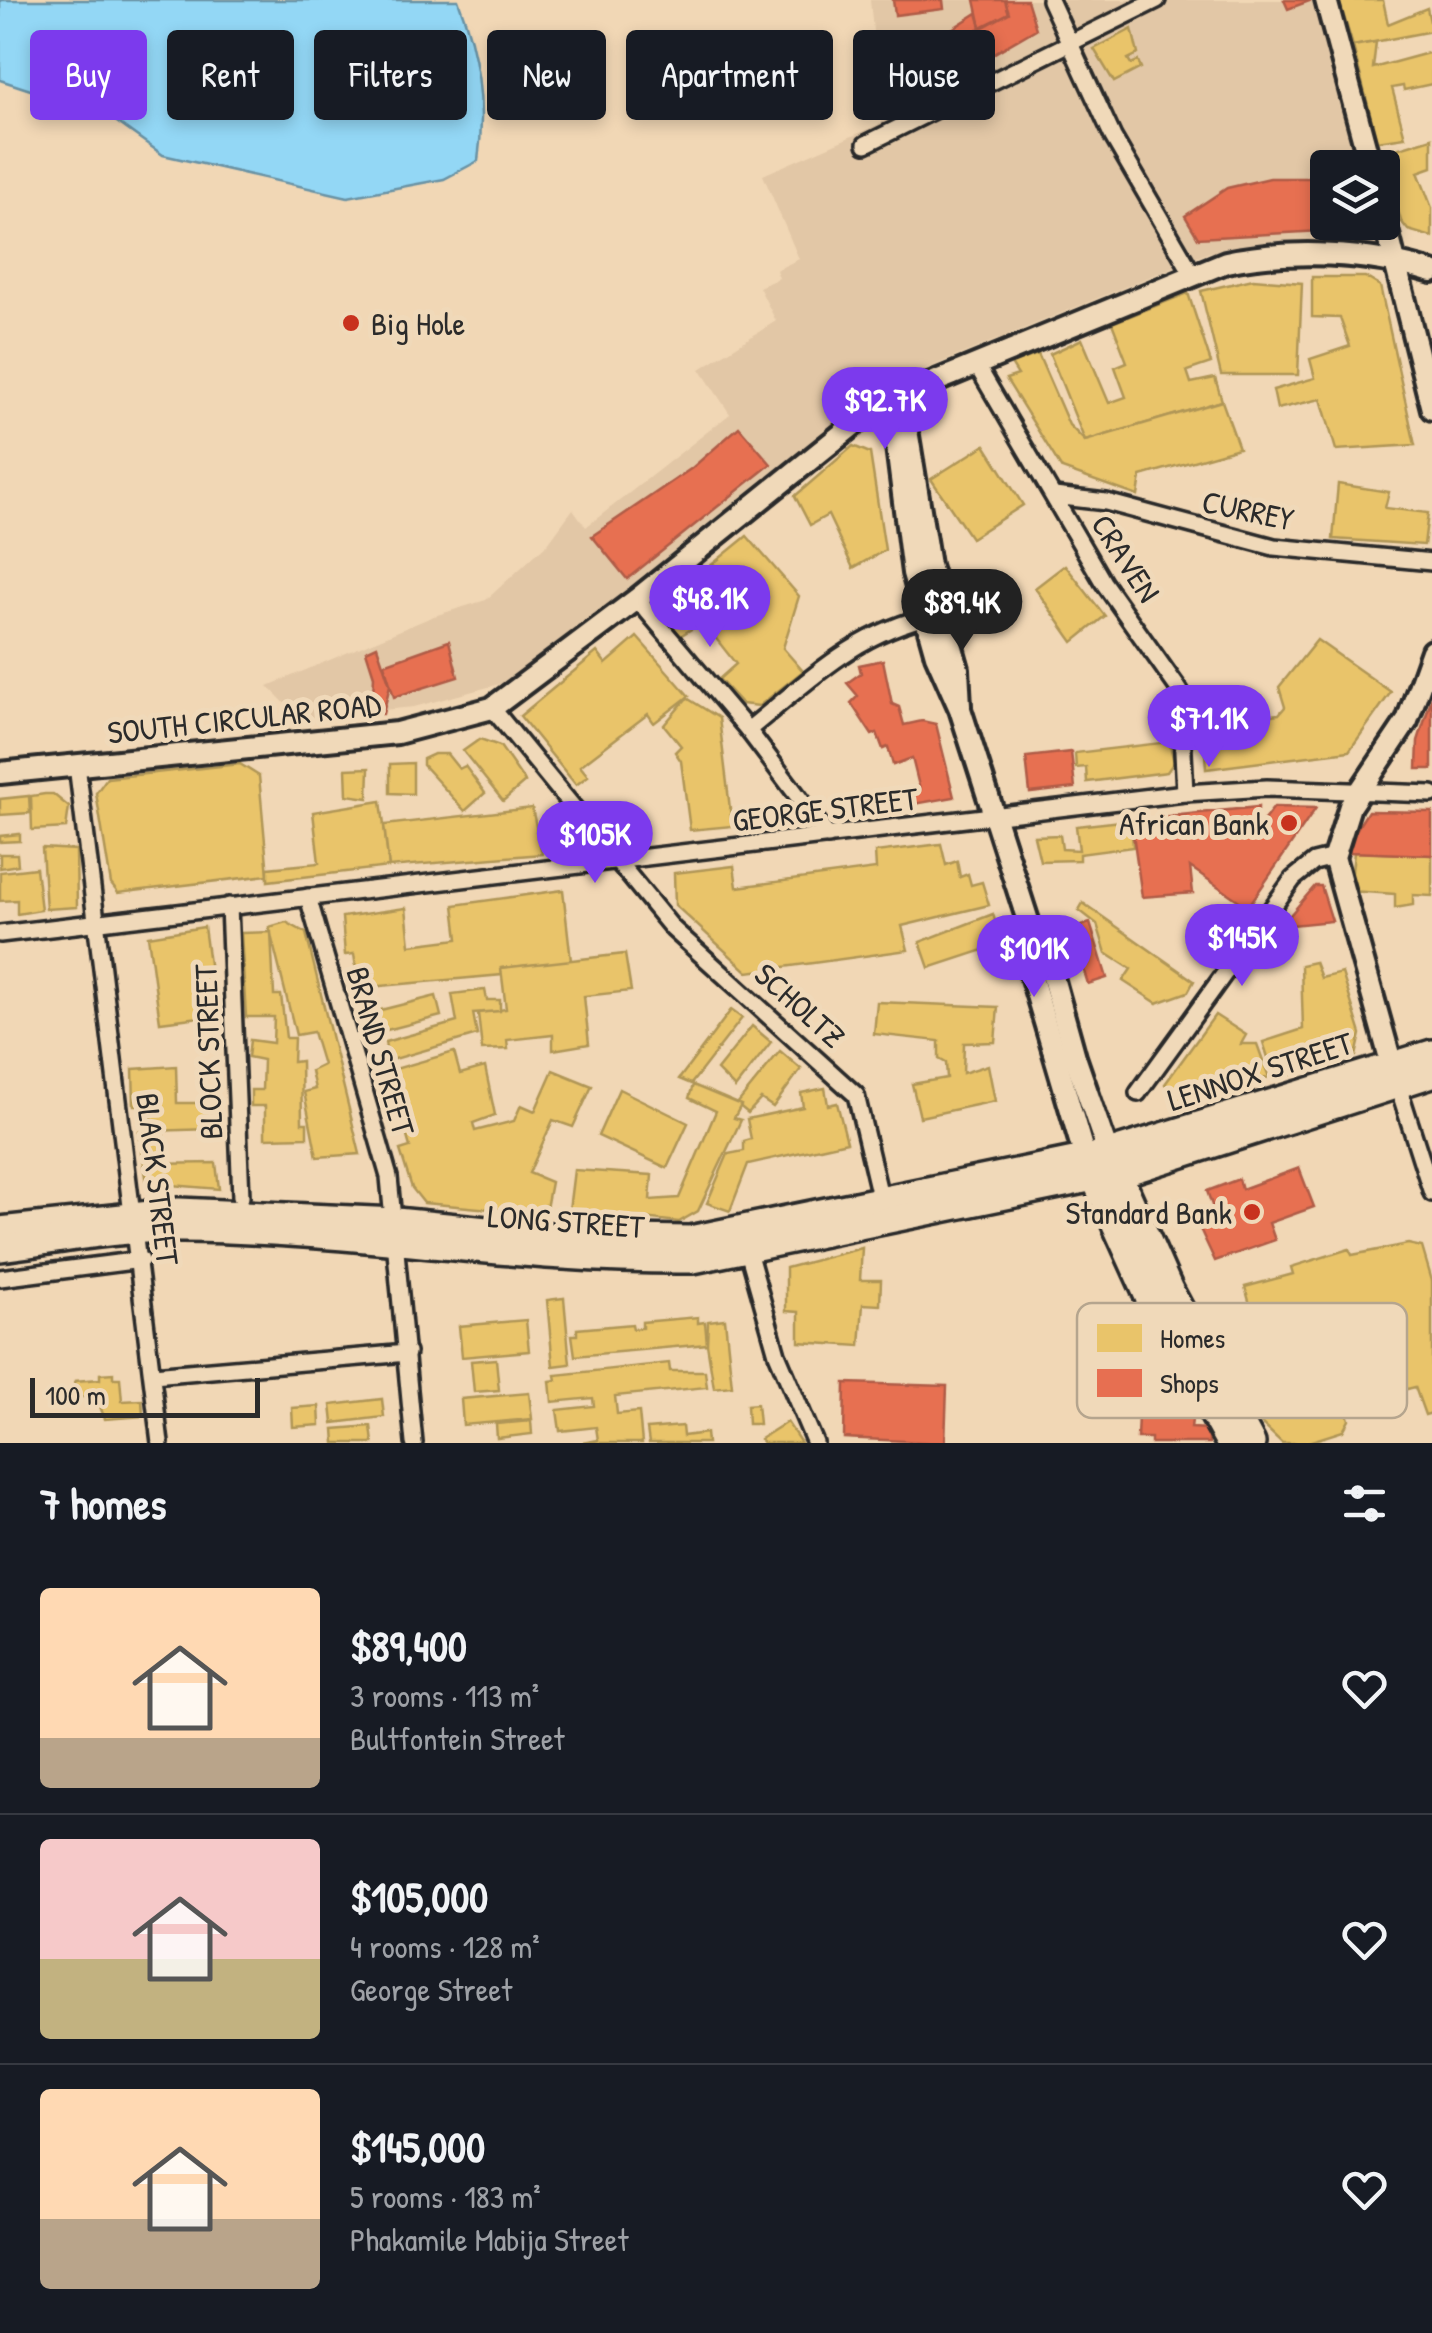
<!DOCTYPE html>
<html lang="en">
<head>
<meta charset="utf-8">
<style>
	:root { --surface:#171b24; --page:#20242c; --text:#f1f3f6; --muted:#9ea1a6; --line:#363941; --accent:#7c3aed }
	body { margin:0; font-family:"Patrick Hand",sans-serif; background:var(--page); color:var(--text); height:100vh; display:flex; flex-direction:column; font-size:38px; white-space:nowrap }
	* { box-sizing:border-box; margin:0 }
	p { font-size:32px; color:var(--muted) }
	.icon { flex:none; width:55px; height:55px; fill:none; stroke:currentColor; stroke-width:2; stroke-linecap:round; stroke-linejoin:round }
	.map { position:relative; height:1443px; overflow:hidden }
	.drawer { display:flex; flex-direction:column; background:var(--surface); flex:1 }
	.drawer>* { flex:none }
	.top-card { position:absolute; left:30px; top:30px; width:1372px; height:90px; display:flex; gap:20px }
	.fabs { position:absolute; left:1310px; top:150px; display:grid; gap:20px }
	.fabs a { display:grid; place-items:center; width:90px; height:90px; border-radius:10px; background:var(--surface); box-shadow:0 5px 15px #0003; font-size:50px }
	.scale { position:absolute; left:30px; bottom:25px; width:230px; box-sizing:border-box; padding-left:10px; border:5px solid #2b2b2b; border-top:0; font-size:28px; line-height:35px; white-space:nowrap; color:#2b2b2b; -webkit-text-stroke:8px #f0d9b9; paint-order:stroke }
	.price { position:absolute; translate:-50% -85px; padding:0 22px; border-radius:35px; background:var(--accent); color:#fff; font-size:32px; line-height:65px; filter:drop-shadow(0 2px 5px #0008) }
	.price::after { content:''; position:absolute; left:50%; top:60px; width:30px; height:22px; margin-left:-15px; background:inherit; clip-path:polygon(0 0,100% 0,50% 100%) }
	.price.selected { background:#222; color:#fff }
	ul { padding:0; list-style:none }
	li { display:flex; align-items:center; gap:30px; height:250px; padding:0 40px }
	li+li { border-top:2px solid var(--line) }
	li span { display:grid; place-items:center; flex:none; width:280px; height:200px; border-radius:10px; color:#555 }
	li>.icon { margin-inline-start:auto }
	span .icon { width:120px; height:120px; fill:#fffc; stroke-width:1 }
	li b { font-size:42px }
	h2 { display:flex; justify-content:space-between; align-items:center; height:120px; padding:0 40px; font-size:42px }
	.pill { padding:0 35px; border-radius:10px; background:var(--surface); box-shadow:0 5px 15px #0003; font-size:35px; line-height:90px }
	.pill.selected { background:var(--accent); color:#fff }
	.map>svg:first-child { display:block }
	.built { fill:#e2c7a6 }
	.water { fill:#93d7f5; stroke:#6992a4; stroke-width:2.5 }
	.homes { fill:#e9c46a; stroke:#b09657; stroke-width:2.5 }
	.shops { fill:#e76f51; stroke:#af5b46; stroke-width:2.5 }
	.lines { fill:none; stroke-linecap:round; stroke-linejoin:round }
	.minor-casing { stroke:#2b2b2b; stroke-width:22 }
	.tertiary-casing { stroke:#2b2b2b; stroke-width:28 }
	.trunk-casing { stroke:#2b2b2b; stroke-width:32 }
	.minor { stroke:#f0d9b9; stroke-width:15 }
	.tertiary { stroke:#f0d9b9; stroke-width:20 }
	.trunk { stroke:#f0d9b9; stroke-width:25 }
	.poi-dot { fill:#c8321e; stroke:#f0d9b9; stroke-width:4 }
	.labels { text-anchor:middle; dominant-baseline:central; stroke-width:10; stroke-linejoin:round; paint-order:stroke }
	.poi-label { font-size:32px; fill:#2b2b2b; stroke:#f0d9b9; text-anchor:end }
	.street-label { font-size:32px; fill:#2b2b2b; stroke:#f0d9b9 }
	.key { fill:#f0d9b9; stroke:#b5a58e; stroke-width:2.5 }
	.key-label { font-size:28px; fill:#2b2b2b }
</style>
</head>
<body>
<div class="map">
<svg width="1432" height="1443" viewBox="0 0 1432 1443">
	<rect width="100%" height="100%" fill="#f1d7b5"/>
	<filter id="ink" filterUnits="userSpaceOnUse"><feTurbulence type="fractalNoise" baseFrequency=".01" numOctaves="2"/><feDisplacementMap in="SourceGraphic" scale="20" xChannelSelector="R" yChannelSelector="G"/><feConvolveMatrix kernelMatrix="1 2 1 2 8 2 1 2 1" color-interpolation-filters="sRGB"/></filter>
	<g filter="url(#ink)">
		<!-- built -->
		<polygon class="built" points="870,0 1320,0 1364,167 1328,168 1328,222 1379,223 1386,249 1302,243 1210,252 882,387 648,576 507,682 414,707 299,718 268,686 434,616 486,600 548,543 573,509 586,527 730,414 700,369 776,321 759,287 779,278 776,270 799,259 763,175 882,123"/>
		<!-- water -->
		<path class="water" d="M 0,0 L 458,0 C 478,53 486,104 478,161 L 444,179 L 348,197 L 163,155 L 107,115 L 0,80 Z"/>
		<!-- homes -->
		<g class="homes">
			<polygon points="1339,0 1383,0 1388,24 1427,8 1432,31 1353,46"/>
			<polygon points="1132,29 1138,54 1128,59 1131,64 1138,61 1141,68 1114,82 1094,49"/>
			<polygon points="1376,42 1373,68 1432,52 1432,84 1404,90 1403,86 1392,88 1405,137 1377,141 1353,46"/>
			<polygon points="1432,138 1432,167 1418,172 1432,208 1432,237 1408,230 1401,221 1383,153"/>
			<polygon points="1312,277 1365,277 1380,286 1415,445 1336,450 1321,399 1277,409 1273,390 1315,378 1310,359 1350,346 1340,318 1312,317"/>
			<polygon points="1253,279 1302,283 1298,375 1221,375 1201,291"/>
			<polygon points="1188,293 1211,363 1187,371 1191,383 1215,378 1222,401 1085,441 1050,354 1082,339 1109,403 1126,397 1115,367 1127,362 1112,323"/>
			<polygon points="1038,354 1069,425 1085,441 1222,401 1239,448 1141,476 1138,496 1062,469 1006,379 1018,375 1011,364"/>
			<polygon points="985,445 1023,505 971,538 931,479"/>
			<polygon points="853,446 870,453 885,550 853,568 828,515 810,525 795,496"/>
			<polygon points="1338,484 1389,492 1385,508 1428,513 1424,545 1333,539"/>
			<polygon points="747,536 799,596 783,648 803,671 759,706 742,704 719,679 736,664 703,622 680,636 662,618 666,602"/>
			<polygon points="1065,565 1105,616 1073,642 1035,588"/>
			<polygon points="637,637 689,696 654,723 648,714 580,766 588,776 576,785 520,716 597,652 606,664"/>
			<polygon points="1317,640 1391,692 1349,751 1206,769 1201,696 1228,694 1231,731 1245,730 1242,718 1279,714 1285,707 1279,687"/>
			<polygon points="687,698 719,718 731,817 771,811 787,814 785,821 690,830 681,761 675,752 681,746 664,725"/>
			<polygon points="480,739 500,746 525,782 503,801 463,751"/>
			<polygon points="1169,742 1174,762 1167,772 1087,782 1086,767 1076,768 1075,753"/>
			<polygon points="434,754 447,754 459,769 465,766 485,793 465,811 423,765 423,759"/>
			<polygon points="413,763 413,794 390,793 390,764"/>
			<polygon points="240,764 259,776 268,875 118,893 111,884 96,793 107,778"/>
			<polygon points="369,768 368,798 347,795 346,769"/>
			<polygon points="45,794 53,794 69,807 66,828 32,830 31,796"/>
			<polygon points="29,796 30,813 0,815 0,799"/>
			<polygon points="381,801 389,867 268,881 268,868 319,863 313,812"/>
			<polygon points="532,808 542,854 389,867 384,825"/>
			<polygon points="1131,820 1133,847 1079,854 1079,860 1040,861 1034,836 1060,835 1062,849 1079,850 1076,826"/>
			<polygon points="20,834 20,841 0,842 0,836"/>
			<polygon points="941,844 946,865 957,861 960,877 968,874 971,885 982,882 989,905 902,926 908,950 748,972 675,905 674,873 734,866 737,887 876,869 875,852"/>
			<polygon points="42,848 76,850 77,907 46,909"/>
			<polygon points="1354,852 1432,855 1432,896 1413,895 1413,905 1395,908 1395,894 1350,891"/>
			<polygon points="0,854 17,854 18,865 0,868"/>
			<polygon points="36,868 41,910 17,914 17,900 0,901 0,872"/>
			<polygon points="563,890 571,961 501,968 502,975 359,988 354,954 345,955 342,917 406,908 410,945 458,939 454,905"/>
			<polygon points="1083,903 1194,981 1188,992 1157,1003 1123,981 1131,969 1106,953 1097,924 1079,910"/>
			<polygon points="993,914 1002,944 929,968 920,942"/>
			<polygon points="286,922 306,933 360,1154 317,1157 304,1092 315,1089 311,1071 323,1065 313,1032 296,1035 269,927"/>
			<polygon points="204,927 216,1015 160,1022 148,936"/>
			<polygon points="271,932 274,995 281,995 286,1038 294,1038 293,1062 301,1061 302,1123 307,1123 307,1137 265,1138 265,1106 251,1106 251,1090 262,1090 263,1060 248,1057 250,1040 273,1043 274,1017 246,1017 241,933"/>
			<polygon points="625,954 631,991 584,996 589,1044 553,1050 553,1035 507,1040 508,1049 482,1050 478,1013 506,1009 501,968"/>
			<polygon points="1315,962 1321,978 1342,973 1361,1034 1356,1056 1275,1079 1263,1042 1303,1029 1301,965"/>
			<polygon points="485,990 487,1000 500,1000 500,1011 473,1013 477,1035 388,1061 385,1042 457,1022 452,994"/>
			<polygon points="436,996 441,1016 379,1032 373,1012"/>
			<polygon points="877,1002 998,1007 995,1042 964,1043 963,1073 988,1065 995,1101 920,1117 912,1084 947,1078 946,1063 939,1059 939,1041 874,1034"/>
			<polygon points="731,1010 742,1018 691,1084 679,1079"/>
			<polygon points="1215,1015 1246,1035 1241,1044 1257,1044 1269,1077 1182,1106 1165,1084"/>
			<polygon points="752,1026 771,1042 735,1088 717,1070"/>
			<polygon points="780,1051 801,1069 773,1107 761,1099 748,1113 737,1104"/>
			<polygon points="454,1052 460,1074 485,1067 495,1115 473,1123 475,1131 514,1121 521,1105 535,1111 553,1070 592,1086 573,1127 553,1120 529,1173 551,1182 545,1214 424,1203 412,1188 400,1150 410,1147 388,1071"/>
			<polygon points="176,1066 177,1103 209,1103 210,1129 152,1131 152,1105 134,1105 133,1069"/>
			<polygon points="693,1085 741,1105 734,1118 741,1120 698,1211 679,1222 569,1210 574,1170 652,1175 650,1200 679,1198 716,1111 689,1098"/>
			<polygon points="825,1088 828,1105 837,1103 847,1142 748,1164 730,1211 707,1203 728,1154 744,1151 744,1141 751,1139 747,1119 803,1107 801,1093"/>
			<polygon points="619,1089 688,1123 667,1168 598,1136"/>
			<polygon points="163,1131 166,1152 149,1153 150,1164 216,1163 219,1189 147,1183 139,1132"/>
			<polygon points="1408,1244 1422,1247 1432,1281 1432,1413 1425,1415 1415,1387 1345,1405 1349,1420 1343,1431 1305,1443 1282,1443 1259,1421 1241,1364 1226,1368 1213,1316 1251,1308 1245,1287 1293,1274 1291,1267 1349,1249 1352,1255"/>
			<polygon points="862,1248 860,1280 881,1280 880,1305 863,1304 860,1346 799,1342 799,1312 786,1311 786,1268"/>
			<polygon points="564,1298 570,1364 553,1366 547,1300"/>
			<polygon points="698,1317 698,1323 705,1322 707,1344 575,1356 572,1335 577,1335 577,1329 632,1324 633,1329 642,1328 642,1322"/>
			<polygon points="725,1319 732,1386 714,1388 707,1344 708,1321"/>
			<polygon points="526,1320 529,1351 462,1357 459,1326"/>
			<polygon points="496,1359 499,1390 474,1392 471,1361"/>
			<polygon points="669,1363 670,1371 705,1371 707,1387 615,1396 617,1414 639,1412 642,1443 582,1443 598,1440 596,1427 560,1431 557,1410 594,1406 593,1398 552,1402 550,1381 556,1380 555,1375"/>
			<polygon points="113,1373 113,1378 120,1378 122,1401 142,1400 143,1416 105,1419 99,1404 87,1404 86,1397 76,1397 75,1381 100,1379 100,1374"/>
			<polygon points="529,1393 532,1419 463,1425 461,1399"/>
			<polygon points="382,1399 384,1417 333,1423 331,1405"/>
			<polygon points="757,1404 759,1424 748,1424 747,1405"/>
			<polygon points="319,1406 320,1425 293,1427 292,1408"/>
			<polygon points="531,1421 532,1434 497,1438 496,1424"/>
			<polygon points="787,1422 801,1443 763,1443 760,1439"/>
			<polygon points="371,1426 373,1443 335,1443 334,1429"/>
			<polygon points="682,1426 683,1436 706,1433 707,1443 649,1443 647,1429"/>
		</g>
		<!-- shops -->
		<g class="shops">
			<polygon points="893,0 943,0 944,9 895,15"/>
			<polygon points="975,0 1005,0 1009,13 981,27"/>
			<polygon points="1005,0 1027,0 1036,29 915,99 899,66 924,47 933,55 1009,13"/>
			<polygon points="1284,0 1312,0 1288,9"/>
			<polygon points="977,13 981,27 933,55 924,47"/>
			<polygon points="912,35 914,53 893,57 891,38"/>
			<polygon points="1270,178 1328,178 1328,222 1356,222 1357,229 1198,238 1185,216 1227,188"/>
			<polygon points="739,427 771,464 627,579 592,536 692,468"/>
			<polygon points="449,641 458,677 394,697 384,664"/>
			<polygon points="377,646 390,685 383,714 372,713 374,676 366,651"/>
			<polygon points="883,660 892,704 899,707 904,725 922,721 936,724 954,797 908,805 905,793 920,790 912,758 893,765 888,747 883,749 877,733 872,735 851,703 858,696 847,683 861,673 859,665"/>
			<polygon points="1432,697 1432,769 1417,769 1418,741"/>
			<polygon points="1071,752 1075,788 1030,793 1026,757"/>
			<polygon points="1258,807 1257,829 1274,807 1316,808 1248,907 1190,867 1193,893 1142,897 1131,820"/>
			<polygon points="1368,811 1432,812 1432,855 1349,852 1349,841"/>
			<polygon points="1315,886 1321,886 1332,921 1292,925 1285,921"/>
			<polygon points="1090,923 1107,978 1088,984 1071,929"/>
			<polygon points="1299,1168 1314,1207 1269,1223 1275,1240 1215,1261 1194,1216 1213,1208 1207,1191 1239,1179 1242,1189"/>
			<polygon points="1140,1369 1180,1369 1182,1394 1194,1402 1191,1428 1209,1429 1209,1443 1151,1443 1151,1438 1137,1438"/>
			<polygon points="845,1383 947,1386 945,1443 844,1438"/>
		</g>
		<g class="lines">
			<!-- minor casing -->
			<g class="minor-casing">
				<g id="minor">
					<polyline points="1050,0 1113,137 1192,273"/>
					<polyline points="866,144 1157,0"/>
					<polyline points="976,364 1103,582 1180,691 1185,793"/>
					<polyline points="1054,496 1106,502 1274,547 1432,562"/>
					<polyline points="637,599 748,730 828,836"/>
					<polyline points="492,708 673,929 856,1095 882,1205"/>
					<path d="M 748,730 C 810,680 854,633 934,615"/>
					<polyline points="77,765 160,1443"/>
					<polyline points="308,897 389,1177 414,1443"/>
					<polyline points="229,906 241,1197"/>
					<polyline points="0,934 1185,793 1267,788 1432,794"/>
					<polyline points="1397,1083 1432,1193"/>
					<polyline points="1138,1093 1293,879 1314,862 1334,857"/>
					<polyline points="746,1244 777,1354 815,1443"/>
					<polyline points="0,1278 141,1260"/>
					<polyline points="153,1375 407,1353"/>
				</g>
			</g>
			<!-- tertiary casing -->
			<g class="tertiary-casing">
				<g id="tertiary">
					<polyline points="1326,0 1371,168"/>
					<polyline points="1382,210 1432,409"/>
					<polyline points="891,399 913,573 936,655 960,709 1029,924 1044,945 1075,1057 1108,1153"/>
					<polyline points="908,436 929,565 958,669 960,706"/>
					<path d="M 0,773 L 397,733 L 492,708 L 637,599 L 878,405 L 1226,262 C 1291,249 1368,252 1432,272"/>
					<polyline points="1029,924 1029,968 1085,1158"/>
					<polyline points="1396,1080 1334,857 1350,806 1407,721 1432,651"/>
				</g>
			</g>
			<!-- trunk casing -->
			<g class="trunk-casing">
				<g id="trunk">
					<polyline points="1113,1161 1170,1290 1252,1443"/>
					<polyline points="1089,1167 1148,1297 1229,1443"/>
					<polyline points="0,1230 179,1211 396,1221 559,1237 690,1239 1108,1153 1432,1053"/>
					<path d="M 0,1248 C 60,1240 121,1228 182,1229 C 353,1230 523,1262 693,1260 L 1133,1170 L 1432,1074"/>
				</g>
			</g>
			<!-- minor -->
			<use href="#minor" class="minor"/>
			<!-- tertiary -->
			<use href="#tertiary" class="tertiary"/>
			<!-- trunk -->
			<use href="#trunk" class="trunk"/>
		</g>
	</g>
	<!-- markers -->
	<g class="poi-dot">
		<circle cx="351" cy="323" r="10"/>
		<circle cx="1289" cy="823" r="10"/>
		<circle cx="1252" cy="1212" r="10"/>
	</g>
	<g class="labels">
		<!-- poi labels -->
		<g class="poi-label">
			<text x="371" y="323" text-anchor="start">Big Hole</text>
			<text x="1269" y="823">African Bank</text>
			<text x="1232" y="1212">Standard Bank</text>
		</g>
		<!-- street labels -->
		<g class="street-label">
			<text transform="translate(1248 510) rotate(12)">CURREY</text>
			<text transform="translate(1126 558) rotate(57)">CRAVEN</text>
			<text transform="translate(244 718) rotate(-6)">SOUTH CIRCULAR ROAD</text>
			<text transform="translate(825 809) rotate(-7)">GEORGE STREET</text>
			<text transform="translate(800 1005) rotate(42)">SCHOLTZ</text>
			<text transform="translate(381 1051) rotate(74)">BRAND STREET</text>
			<text transform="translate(208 1052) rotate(-92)">BLOCK STREET</text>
			<text transform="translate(1260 1071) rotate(-18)">LENNOX STREET</text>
			<text transform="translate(158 1179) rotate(83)">BLACK STREET</text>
			<text transform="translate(566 1221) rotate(4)">LONG STREET</text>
		</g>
	</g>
	<!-- legend -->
	<rect x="1077" y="1303" width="330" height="115" rx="15" class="key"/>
	<rect x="1097" y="1324" width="45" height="28" fill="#e9c46a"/>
	<rect x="1097" y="1369" width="45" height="28" fill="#e76f51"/>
	<g class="key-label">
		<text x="1160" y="1348">Homes</text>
		<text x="1160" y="1393">Shops</text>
	</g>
</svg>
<div class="fabs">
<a><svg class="icon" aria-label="layers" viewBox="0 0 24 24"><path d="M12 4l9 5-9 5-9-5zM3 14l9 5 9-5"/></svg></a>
</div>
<div class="scale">100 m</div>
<b class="price" style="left:885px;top:452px">$92.7K</b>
<b class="price" style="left:710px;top:650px">$48.1K</b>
<b class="price selected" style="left:962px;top:654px">$89.4K</b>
<b class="price" style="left:1209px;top:770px">$71.1K</b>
<b class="price" style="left:595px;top:886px">$105K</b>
<b class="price" style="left:1242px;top:989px">$145K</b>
<b class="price" style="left:1034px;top:1000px">$101K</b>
<div class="top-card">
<a class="pill selected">Buy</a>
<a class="pill">Rent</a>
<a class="pill">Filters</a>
<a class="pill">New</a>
<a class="pill">Apartment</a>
<a class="pill">House</a>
</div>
</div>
<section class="drawer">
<h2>7 homes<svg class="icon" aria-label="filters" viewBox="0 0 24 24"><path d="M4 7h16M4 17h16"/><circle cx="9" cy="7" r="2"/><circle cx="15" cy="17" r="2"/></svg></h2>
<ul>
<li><span style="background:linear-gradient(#ffd9b3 75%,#b9a48a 0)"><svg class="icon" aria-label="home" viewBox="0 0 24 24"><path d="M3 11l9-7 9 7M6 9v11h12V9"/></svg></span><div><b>$89,400</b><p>3 rooms · 113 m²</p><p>Bultfontein Street</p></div><svg class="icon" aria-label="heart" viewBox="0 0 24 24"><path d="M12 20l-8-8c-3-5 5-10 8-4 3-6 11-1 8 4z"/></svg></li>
<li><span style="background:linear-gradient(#f6c9c9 60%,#c2b280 0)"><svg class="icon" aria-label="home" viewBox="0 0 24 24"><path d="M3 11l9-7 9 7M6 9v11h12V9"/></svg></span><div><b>$105,000</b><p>4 rooms · 128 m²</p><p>George Street</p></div><svg class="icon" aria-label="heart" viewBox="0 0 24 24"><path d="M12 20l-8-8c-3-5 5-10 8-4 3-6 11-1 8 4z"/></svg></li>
<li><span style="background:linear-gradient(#ffd9b3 65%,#b9a48a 0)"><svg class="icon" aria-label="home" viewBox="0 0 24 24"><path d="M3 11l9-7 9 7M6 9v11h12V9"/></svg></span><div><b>$145,000</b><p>5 rooms · 183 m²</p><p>Phakamile Mabija Street</p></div><svg class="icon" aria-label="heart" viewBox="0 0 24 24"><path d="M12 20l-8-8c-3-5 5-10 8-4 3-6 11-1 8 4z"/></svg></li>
</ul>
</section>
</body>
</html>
